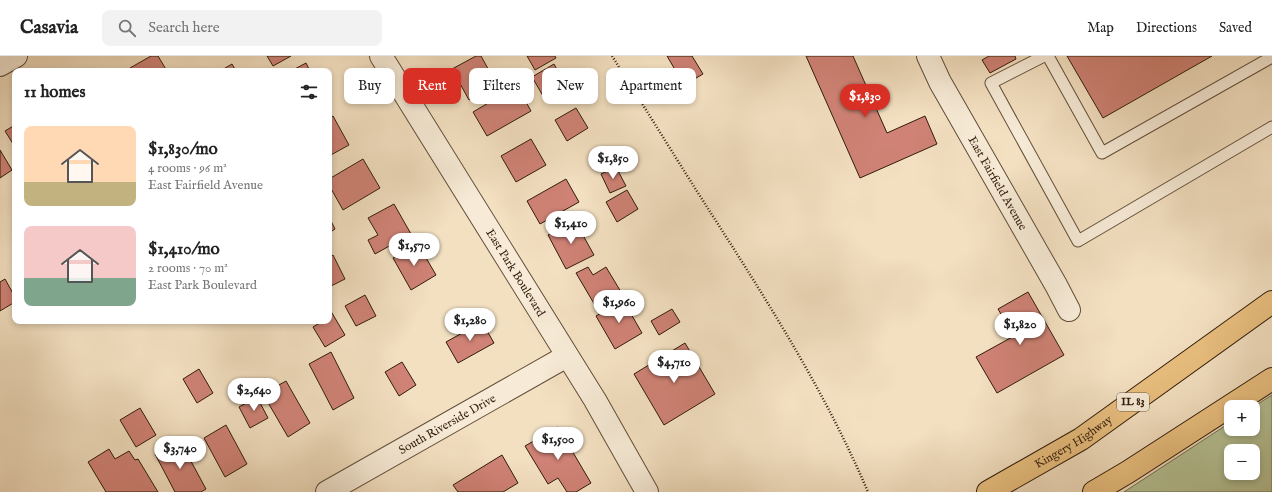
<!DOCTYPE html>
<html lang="en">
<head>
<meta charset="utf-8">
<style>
	:root { --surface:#fff; --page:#f2f2f2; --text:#222; --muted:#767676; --line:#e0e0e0; --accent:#d93025 }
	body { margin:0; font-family:"IM FELL English",serif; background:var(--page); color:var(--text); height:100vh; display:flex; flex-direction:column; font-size:15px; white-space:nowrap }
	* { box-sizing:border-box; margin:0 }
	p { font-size:13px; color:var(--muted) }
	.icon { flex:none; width:22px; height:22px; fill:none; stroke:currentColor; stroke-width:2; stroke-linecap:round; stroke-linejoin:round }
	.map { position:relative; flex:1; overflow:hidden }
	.side { position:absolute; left:12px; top:12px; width:320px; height:256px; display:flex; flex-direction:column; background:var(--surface); border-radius:8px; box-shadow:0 2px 6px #0003 }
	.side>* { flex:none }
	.top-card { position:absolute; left:344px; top:12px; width:380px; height:36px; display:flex; gap:8px }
	.controls { position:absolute; left:1224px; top:344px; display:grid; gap:8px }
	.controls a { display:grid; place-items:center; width:36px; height:36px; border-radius:8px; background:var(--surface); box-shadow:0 2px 6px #0003; font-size:20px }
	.price { position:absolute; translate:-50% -34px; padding:0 9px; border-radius:14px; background:#fff; color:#222; font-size:13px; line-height:26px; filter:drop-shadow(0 1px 2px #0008) }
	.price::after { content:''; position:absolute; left:50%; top:24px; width:12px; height:9px; margin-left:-6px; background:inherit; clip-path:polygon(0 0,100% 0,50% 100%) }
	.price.selected { background:var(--accent); color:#fff }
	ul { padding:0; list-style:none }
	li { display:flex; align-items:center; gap:12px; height:100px; padding:0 12px }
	li span { display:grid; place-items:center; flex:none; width:112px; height:80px; border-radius:8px; color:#555 }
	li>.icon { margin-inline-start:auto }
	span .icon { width:48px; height:48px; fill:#fffc; stroke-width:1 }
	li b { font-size:17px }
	h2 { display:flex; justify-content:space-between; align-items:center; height:48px; padding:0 12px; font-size:17px }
	.chip { padding:0 14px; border-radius:8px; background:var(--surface); box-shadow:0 2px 6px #0003; font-size:14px; line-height:36px }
	.chip.selected { background:var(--accent); color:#fff }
	header { display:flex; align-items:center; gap:24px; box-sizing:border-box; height:56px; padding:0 20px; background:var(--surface); border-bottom:1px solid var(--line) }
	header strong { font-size:19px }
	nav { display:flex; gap:22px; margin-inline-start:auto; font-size:14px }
	.search { width:280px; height:36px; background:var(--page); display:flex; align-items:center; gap:10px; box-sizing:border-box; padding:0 14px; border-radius:8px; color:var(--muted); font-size:15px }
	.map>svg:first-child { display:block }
	.green { fill:#b6c397; stroke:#737052; fill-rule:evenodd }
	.building { fill:#cf8275; stroke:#301c0c }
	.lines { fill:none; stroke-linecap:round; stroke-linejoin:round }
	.lane-casing { stroke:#614d39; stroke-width:13 }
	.street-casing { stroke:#614d39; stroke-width:24 }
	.highway-casing { stroke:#301c0c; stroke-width:24 }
	.path { stroke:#301c0c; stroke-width:2.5; stroke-dasharray:1 2; stroke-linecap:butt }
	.lane { stroke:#f7ebd7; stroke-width:11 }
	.street { stroke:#f7ebd7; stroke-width:22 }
	.highway { stroke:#eac080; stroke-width:22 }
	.labels { text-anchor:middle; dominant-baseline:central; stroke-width:3; stroke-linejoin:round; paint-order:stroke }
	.shield { fill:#f7ebd7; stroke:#6c5a49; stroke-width:1 }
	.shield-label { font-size:11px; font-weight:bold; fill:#301c0c }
	.street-label { font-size:12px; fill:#301c0c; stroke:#f7ebd7 }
</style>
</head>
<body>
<header>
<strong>Casavia</strong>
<div class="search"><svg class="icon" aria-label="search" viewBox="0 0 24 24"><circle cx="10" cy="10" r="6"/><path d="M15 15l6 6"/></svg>Search here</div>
<nav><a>Map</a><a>Directions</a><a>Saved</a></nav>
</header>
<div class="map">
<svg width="1272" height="436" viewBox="0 0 1272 436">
	<rect width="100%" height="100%" fill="#f3e0c1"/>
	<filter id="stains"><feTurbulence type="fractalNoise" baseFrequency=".005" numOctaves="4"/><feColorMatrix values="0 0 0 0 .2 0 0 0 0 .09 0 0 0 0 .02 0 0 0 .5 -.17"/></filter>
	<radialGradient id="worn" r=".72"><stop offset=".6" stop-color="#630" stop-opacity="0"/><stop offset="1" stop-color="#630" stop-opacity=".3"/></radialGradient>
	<!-- green -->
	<path class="green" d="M 1272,339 L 1272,436 L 1124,436 L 1231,366 L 1231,373 L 1253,373 L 1253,351 ZM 1231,395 L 1253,395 L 1253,417 L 1231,417 Z"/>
	<!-- building -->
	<g class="building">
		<polygon points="151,0 158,0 167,15 132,15 130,12"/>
		<polygon points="267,0 291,0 273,10"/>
		<polygon points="476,0 481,0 497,29 469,44 452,13"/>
		<polygon points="527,0 555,0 556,2 535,14"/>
		<polygon points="667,0 692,0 703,18 684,29"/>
		<polygon points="806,0 853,0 887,77 925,60 937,88 860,122"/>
		<polygon points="989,0 1015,0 1016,3 990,17 982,4"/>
		<polygon points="1067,0 1212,0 1103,62"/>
		<polygon points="306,7 310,15 291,15"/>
		<polygon points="232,8 236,15 220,15"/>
		<polygon points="554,8 567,32 546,45 532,21"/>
		<polygon points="517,30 531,55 487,80 473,56"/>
		<polygon points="576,52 588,72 567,85 555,64"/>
		<polygon points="333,60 349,89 329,100 329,62"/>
		<polygon points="15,69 15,91 5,75"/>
		<polygon points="531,83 546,109 516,126 501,100"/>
		<polygon points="0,94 12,114 0,122"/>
		<polygon points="363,103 380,132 343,154 329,129 329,123"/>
		<polygon points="616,111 626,130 610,137 601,118"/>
		<polygon points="566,123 579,146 540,168 527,145"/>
		<polygon points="627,134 638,153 617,166 606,146"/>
		<polygon points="394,148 411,178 375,198 368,184 378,179 368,162"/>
		<polygon points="329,161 335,173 329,177"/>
		<polygon points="575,165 594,199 566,213 548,179"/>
		<polygon points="418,188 436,219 411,234 393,202"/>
		<polygon points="333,199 345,223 329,231 329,202"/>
		<polygon points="588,211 593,219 606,211 621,236 596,251 576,217"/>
		<polygon points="5,223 15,241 15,246 0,255 0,226"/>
		<polygon points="1028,236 1064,299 997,337 976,301 1014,280 998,253"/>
		<polygon points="365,239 376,260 356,270 345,250"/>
		<polygon points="623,244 642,277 615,293 596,260"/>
		<polygon points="329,252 345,279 325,291 313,271 323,265 329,265"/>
		<polygon points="672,253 680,266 659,279 651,265"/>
		<polygon points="482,266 494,287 458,307 446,286"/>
		<polygon points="685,287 715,338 664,369 634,318"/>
		<polygon points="331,296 354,342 333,354 309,308"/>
		<polygon points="402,306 416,329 399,340 385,316"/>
		<polygon points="199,313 213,337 197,347 183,323"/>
		<polygon points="286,325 310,367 288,381 263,338"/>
		<polygon points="257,341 268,362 250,372 239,351"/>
		<polygon points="140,352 156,379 136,391 120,364"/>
		<polygon points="226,369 247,408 225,421 204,382"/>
		<polygon points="558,371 591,427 576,436 567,436 558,422 548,428 525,390"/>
		<polygon points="180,385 206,433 201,436 175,436 155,398"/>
		<polygon points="109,393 115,403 129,395 135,404 138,403 158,436 106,436 88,406"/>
		<polygon points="502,399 518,427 503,436 458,436 453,429"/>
	</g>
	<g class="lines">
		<!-- lane casing -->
		<g class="lane-casing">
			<g id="lane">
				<polyline points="1044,0 991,27 1078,185 1272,71"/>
				<polyline points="1048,0 1102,97 1272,1"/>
			</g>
		</g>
		<!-- street casing -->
		<g class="street-casing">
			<g id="street">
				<path id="s1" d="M 381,0 L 595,344 L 647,436"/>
				<path id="s2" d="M 928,0 L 940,26 L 1056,229 L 1069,254"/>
				<polyline points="0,9 16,0"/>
				<path id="s3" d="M 327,436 L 567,300"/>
			</g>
		</g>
		<!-- highway casing -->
		<g class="highway-casing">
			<g id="highway">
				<path id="s4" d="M 988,436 L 1081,383 L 1272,246"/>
				<polyline points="1094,436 1128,416 1272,323"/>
			</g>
		</g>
		<!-- path -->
		<path class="path" d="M 612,0 C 644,50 675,101 707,151 C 766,243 825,335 868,436"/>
		<!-- lane -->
		<use href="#lane" class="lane"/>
		<!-- street -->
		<use href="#street" class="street"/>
		<!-- highway -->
		<use href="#highway" class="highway"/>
	</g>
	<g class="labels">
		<!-- shield labels -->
		<rect class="shield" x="1117" y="337" width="32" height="18" rx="3"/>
		<g class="shield-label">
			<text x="1133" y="346">IL 83</text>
		</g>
		<!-- street labels -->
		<g class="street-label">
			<text stroke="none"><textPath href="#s2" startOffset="145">East Fairfield Avenue</textPath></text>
			<text stroke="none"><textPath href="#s1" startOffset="255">East Park Boulevard</textPath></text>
			<text stroke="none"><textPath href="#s3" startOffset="138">South Riverside Drive</textPath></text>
			<text stroke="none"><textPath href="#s4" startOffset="99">Kingery Highway</textPath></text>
		</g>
	</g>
	<rect width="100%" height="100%" filter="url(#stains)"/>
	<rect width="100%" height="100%" fill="url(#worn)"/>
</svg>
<div class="controls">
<a>+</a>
<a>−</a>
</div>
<b class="price selected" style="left:865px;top:62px">$1,830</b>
<b class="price" style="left:613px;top:124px">$1,850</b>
<b class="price" style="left:571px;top:189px">$1,410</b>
<b class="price" style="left:414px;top:211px">$1,570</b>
<b class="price" style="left:619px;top:268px">$1,960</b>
<b class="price" style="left:470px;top:286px">$1,280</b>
<b class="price" style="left:1020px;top:290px">$1,820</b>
<b class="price" style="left:674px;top:328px">$4,710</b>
<b class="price" style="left:254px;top:356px">$2,640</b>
<b class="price" style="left:558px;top:405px">$1,500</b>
<b class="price" style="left:180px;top:414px">$3,740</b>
<div class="top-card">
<a class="chip">Buy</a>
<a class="chip selected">Rent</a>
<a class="chip">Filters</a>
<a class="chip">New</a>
<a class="chip">Apartment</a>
</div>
<section class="side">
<h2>11 homes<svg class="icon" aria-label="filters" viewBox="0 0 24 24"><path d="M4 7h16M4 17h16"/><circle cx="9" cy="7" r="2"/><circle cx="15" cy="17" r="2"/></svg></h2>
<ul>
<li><span style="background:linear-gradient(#ffd9b3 70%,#c2b280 0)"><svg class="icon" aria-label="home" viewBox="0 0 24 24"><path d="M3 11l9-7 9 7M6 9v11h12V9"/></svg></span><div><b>$1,830/mo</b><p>4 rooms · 96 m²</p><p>East Fairfield Avenue</p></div></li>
<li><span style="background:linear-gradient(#f6c9c9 65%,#7fa58c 0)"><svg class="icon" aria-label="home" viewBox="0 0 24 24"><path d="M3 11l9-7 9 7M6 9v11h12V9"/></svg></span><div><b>$1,410/mo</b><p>2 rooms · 70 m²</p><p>East Park Boulevard</p></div></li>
</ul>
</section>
</div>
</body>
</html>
